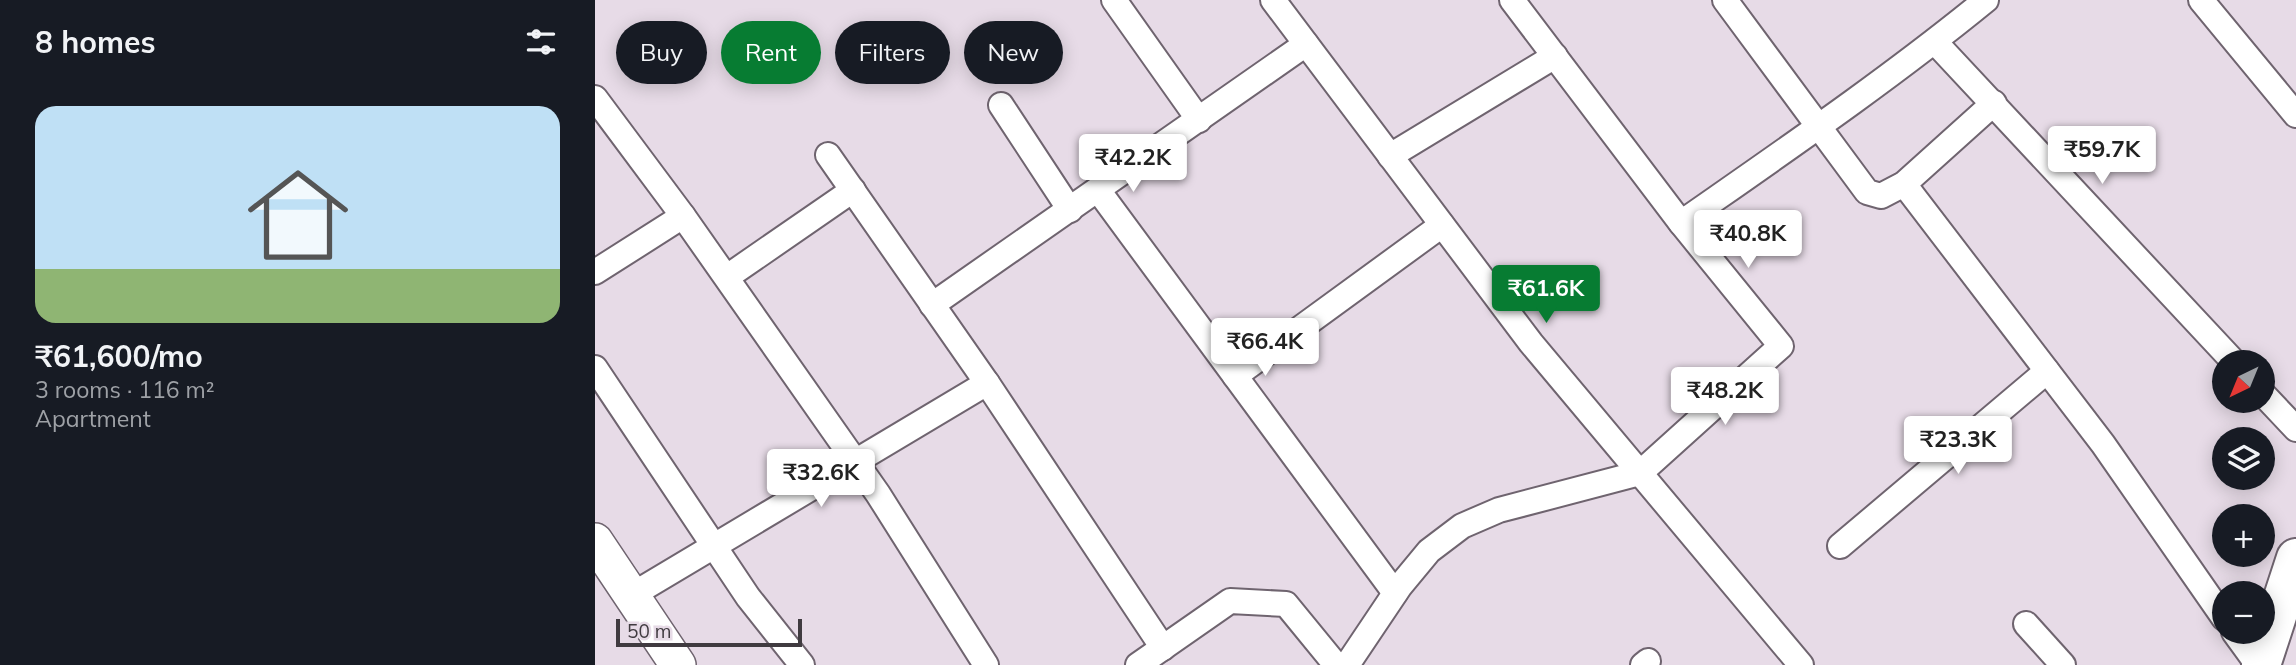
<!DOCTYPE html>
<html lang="en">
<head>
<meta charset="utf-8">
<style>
	:root { --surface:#171b24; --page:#242831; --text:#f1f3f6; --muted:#9ea1a6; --accent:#077c32 }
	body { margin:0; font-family:Mulish,sans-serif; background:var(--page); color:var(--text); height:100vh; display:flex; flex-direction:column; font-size:26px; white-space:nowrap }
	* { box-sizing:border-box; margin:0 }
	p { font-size:23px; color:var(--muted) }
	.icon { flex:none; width:38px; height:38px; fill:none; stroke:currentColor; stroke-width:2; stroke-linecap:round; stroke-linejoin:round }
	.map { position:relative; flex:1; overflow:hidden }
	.drawer { display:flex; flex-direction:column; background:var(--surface); width:595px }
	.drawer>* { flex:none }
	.top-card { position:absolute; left:21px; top:21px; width:665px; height:63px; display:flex; gap:14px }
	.needle { width:46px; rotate:223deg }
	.tools { position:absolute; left:1617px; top:350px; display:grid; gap:14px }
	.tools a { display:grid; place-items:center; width:63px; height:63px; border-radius:50%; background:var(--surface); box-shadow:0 4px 18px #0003; font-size:35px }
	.scale { position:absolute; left:21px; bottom:18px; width:186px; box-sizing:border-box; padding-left:7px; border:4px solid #403b40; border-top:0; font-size:19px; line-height:24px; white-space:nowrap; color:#403b40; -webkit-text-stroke:5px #e7dbe7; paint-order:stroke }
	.price { position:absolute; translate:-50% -60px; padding:0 16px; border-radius:7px; background:#fff; color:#222; font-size:23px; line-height:46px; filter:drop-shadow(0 2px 4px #0008) }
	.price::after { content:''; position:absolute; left:50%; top:42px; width:21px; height:16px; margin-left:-10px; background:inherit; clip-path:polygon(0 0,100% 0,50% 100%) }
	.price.selected { background:var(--accent); color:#fff }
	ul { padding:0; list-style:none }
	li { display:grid; align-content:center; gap:14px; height:371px; padding:0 35px }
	li span { display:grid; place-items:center; height:217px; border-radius:21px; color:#555 }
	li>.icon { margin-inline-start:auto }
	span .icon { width:126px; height:126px; fill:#fffc; stroke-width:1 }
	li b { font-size:30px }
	h2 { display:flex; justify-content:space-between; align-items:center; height:84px; padding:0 35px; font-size:30px }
	.chip { padding:0 24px; border-radius:32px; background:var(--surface); box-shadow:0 4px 18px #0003; font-size:24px; line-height:63px }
	.chip.selected { background:var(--accent); color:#fff }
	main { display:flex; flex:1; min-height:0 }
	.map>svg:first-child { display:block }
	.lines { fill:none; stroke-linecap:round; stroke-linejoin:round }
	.minor-casing { stroke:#6f646f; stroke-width:28 }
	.secondary-casing { stroke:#6f646f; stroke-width:38 }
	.primary-casing { stroke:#6f646f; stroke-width:42 }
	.minor { stroke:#fff; stroke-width:24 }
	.secondary { stroke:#fff; stroke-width:35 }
	.primary { stroke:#fff; stroke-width:38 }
</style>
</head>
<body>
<main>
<section class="drawer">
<h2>8 homes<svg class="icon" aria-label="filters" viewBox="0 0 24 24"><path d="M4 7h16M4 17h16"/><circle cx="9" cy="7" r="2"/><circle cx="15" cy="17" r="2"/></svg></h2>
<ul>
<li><span style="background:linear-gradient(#bfe0f5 75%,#8fb573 0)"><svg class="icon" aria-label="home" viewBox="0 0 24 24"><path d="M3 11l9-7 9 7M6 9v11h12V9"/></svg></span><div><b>₹61,600/mo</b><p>3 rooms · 116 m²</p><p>Apartment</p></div></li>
</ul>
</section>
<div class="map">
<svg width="1701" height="665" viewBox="0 0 1701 665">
	<rect width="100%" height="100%" fill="#e7dbe7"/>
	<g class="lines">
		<!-- minor casing -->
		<g class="minor-casing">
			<g id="minor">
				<polyline points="519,0 604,120"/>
				<polyline points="678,0 936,343 1206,665"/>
				<path d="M 917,0 L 1086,223 C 1189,151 1293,80 1391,0"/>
				<polyline points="1130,0 1272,192 1286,196 1309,184 1399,103"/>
				<polyline points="1606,0 1701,115"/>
				<polyline points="1340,42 1639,362"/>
				<polyline points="0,98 88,216 0,272"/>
				<polyline points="406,105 475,210"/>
				<polyline points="233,155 392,383 568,648"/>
				<polyline points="795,156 960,56"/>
				<polyline points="1309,184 1508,444 1629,618"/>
				<polyline points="503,190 800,593"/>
				<polyline points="88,216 283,494 391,665"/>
				<polyline points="132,277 258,190"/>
				<polyline points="337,305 711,44"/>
				<polyline points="0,368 153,597 207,665"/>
				<polyline points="640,376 847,225"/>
				<polyline points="1668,394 1701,429"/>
				<polyline points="1245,546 1452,371"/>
				<polyline points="37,595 392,383"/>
				<polyline points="1431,624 1468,665"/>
				<polyline points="1639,632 1663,665"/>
				<polyline points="543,665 635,601 691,604 741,665"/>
				<polyline points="752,665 805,586 834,551 867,526 904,510 1045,473 1186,346 1086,223"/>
				<polyline points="1048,665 1053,661"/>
			</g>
		</g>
		<!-- secondary casing -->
		<g class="secondary-casing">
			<polyline id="secondary" points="0,541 83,665"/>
		</g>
		<!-- primary casing -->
		<g class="primary-casing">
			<polyline id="primary" points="1666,665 1701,558"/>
		</g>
		<!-- minor -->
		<use href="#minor" class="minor"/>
		<!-- secondary -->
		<use href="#secondary" class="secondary"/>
		<!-- primary -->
		<use href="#primary" class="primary"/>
	</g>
</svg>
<div class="tools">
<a><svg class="needle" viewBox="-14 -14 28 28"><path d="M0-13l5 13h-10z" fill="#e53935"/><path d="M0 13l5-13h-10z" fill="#9ea1a6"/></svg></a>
<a><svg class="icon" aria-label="layers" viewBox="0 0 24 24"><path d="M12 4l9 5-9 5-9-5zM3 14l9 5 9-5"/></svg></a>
<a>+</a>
<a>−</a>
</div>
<div class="scale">50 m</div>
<b class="price" style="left:1507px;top:186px">₹59.7K</b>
<b class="price" style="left:538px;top:194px">₹42.2K</b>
<b class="price" style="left:1153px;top:270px">₹40.8K</b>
<b class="price selected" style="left:951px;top:325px">₹61.6K</b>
<b class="price" style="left:670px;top:378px">₹66.4K</b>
<b class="price" style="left:1130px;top:427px">₹48.2K</b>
<b class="price" style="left:1363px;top:476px">₹23.3K</b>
<b class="price" style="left:226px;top:509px">₹32.6K</b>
<div class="top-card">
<a class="chip">Buy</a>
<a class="chip selected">Rent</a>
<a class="chip">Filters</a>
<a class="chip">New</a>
</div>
</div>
</main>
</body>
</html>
